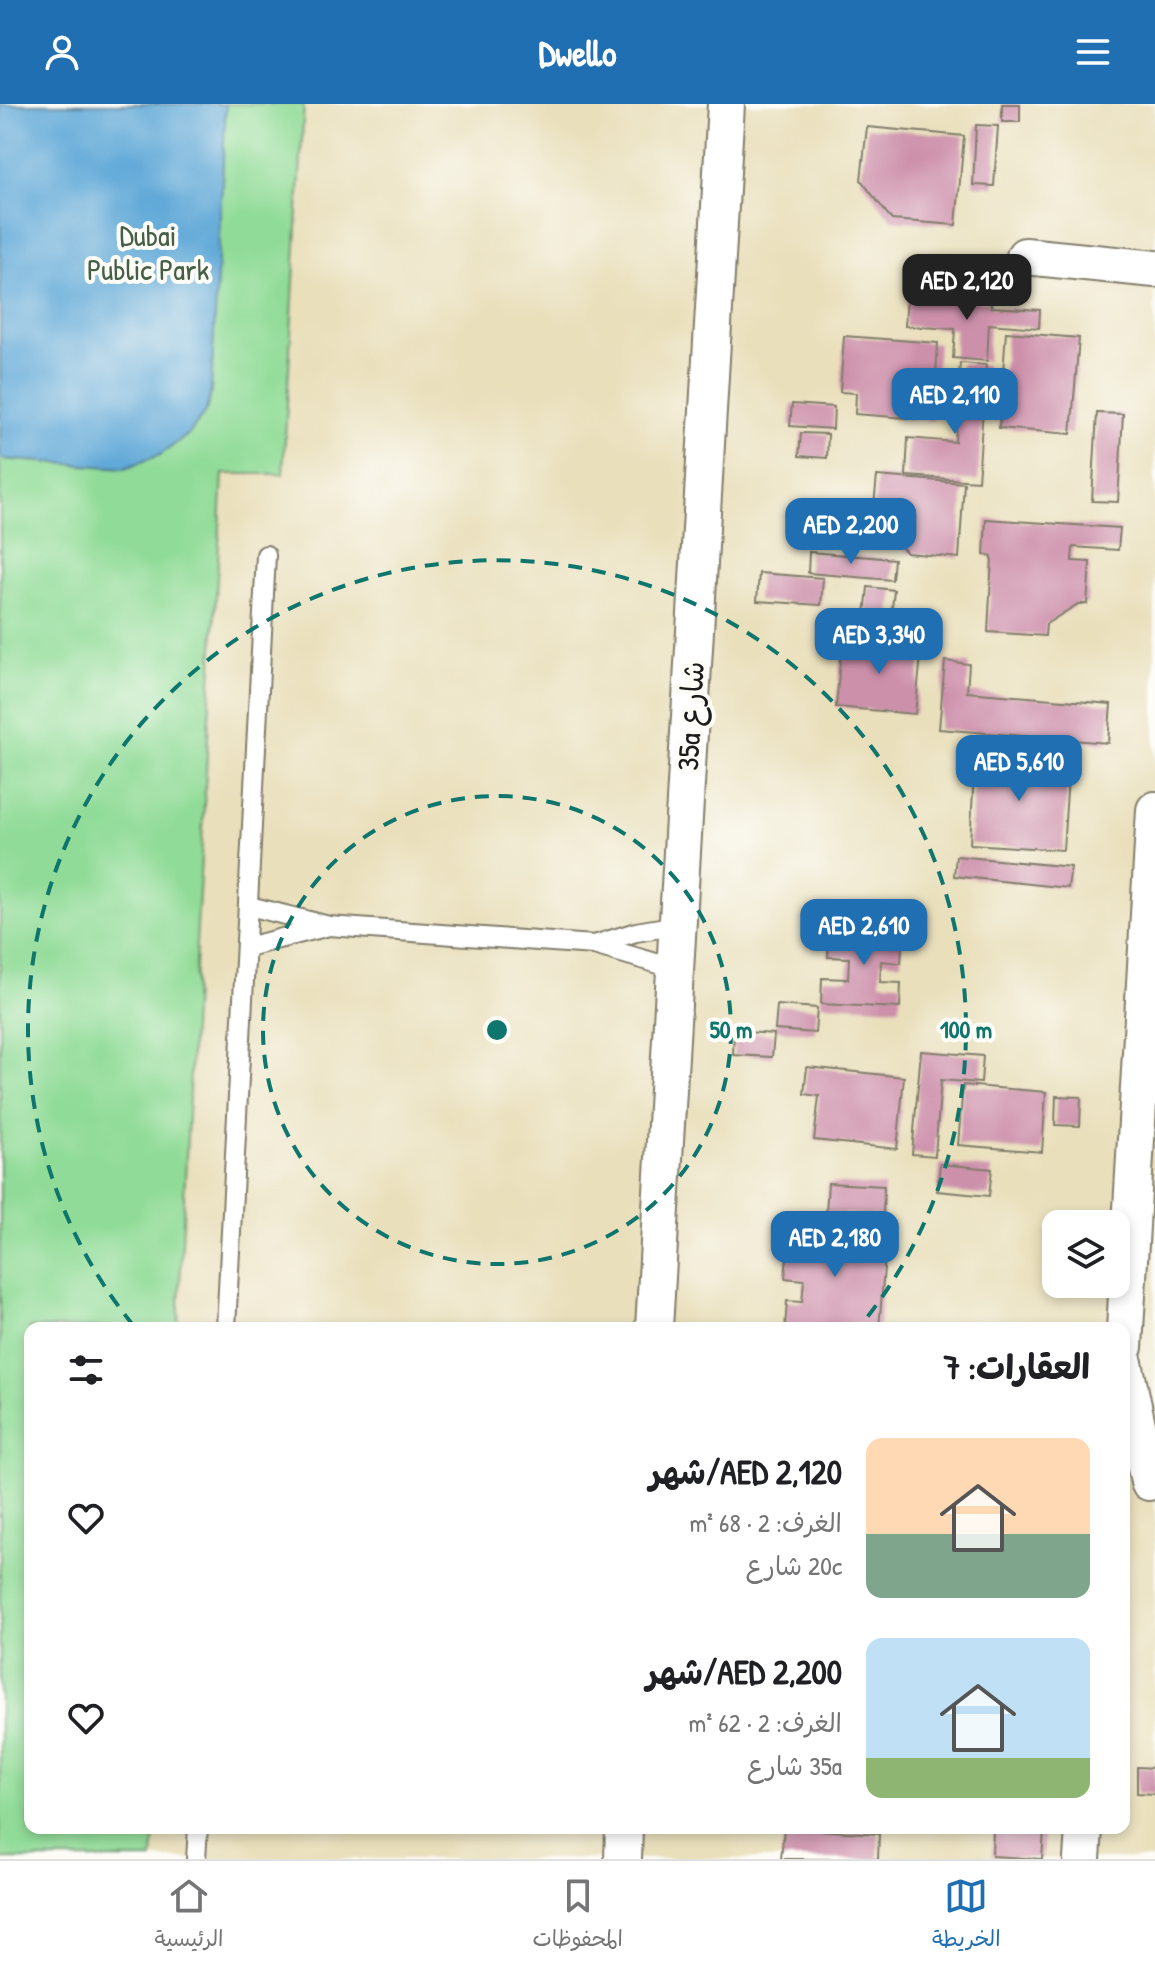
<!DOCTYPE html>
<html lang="ar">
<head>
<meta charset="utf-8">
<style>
	:root { --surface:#fff; --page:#f2f2f2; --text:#202124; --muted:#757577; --line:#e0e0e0; --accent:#1f6fb2 }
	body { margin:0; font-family:"Patrick Hand","Playpen Sans Arabic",sans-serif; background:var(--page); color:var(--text); direction:rtl; height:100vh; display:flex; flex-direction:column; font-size:30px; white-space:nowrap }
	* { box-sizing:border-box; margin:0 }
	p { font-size:26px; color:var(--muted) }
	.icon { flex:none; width:44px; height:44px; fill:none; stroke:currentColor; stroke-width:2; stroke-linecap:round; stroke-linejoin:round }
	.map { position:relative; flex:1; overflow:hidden; direction:ltr }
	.drawer { position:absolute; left:24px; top:1218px; width:1106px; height:512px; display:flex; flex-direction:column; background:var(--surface); border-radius:16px; box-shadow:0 4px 12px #0003; direction:rtl }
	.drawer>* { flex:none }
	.fabs { position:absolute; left:1042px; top:1106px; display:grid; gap:16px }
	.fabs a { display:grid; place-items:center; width:88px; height:88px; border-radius:16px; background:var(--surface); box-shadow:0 4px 12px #0003; font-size:40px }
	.price { position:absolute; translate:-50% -68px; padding:0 18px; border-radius:16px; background:var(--accent); color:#fff; font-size:26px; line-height:52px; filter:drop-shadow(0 2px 4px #0008) }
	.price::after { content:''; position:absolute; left:50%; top:48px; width:24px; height:18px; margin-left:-12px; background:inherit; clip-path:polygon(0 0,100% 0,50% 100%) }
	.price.current { background:#222; color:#fff }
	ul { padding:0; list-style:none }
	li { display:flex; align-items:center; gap:24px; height:200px; padding:0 40px }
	li span { display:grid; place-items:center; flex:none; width:224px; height:160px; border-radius:16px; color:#555 }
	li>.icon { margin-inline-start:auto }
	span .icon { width:96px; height:96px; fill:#fffc; stroke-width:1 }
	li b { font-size:34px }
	h2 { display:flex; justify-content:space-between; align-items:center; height:96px; padding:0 40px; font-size:34px }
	header { display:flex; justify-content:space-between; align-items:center; height:104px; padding:0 40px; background:var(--accent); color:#fff; font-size:36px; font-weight:700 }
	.menu { display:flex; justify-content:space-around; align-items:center; height:112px; border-top:2px solid var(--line); background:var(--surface); font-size:22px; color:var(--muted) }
	.menu a { display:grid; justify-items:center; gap:4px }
	.menu .current { color:var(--accent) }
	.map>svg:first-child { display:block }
	.green { fill:#90db97; stroke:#567c5a; stroke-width:2 }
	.water { fill:#61a9d8; stroke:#3e627a; stroke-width:2 }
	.building { fill:#cd90ab }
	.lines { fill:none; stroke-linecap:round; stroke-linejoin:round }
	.service-casing { stroke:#827e6c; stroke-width:22 }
	.minor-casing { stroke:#827e6c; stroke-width:40 }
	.service { stroke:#fff; stroke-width:18 }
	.minor { stroke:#fff; stroke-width:36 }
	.ring { fill:none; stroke:#0f766e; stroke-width:4; stroke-dasharray:14 10 }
	.labels { text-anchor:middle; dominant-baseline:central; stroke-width:8; stroke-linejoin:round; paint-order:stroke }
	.park-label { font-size:30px; fill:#455f47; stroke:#fdfcf7 }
	.street-label { font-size:30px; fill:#1c1c1c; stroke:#fdfcf7 }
	.centre { fill:#0f766e; stroke:#fdfcf7; stroke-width:4 }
	.ring-label { font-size:24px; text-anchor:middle; font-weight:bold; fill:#0f766e; stroke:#fdfcf7; stroke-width:8; stroke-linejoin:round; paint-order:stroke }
</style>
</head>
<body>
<header><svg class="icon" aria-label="menu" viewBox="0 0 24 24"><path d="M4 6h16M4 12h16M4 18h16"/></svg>Dwello<svg class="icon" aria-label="person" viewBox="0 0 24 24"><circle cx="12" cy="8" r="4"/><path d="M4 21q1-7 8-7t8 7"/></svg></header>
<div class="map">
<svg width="1155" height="1755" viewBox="0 0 1155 1755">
	<rect width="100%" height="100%" fill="#fdfcf7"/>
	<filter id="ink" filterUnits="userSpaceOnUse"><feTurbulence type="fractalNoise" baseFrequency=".0125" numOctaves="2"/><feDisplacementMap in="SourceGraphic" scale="16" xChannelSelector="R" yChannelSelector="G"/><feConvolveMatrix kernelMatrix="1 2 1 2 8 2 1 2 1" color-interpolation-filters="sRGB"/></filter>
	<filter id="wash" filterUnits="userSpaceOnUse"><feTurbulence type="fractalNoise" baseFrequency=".006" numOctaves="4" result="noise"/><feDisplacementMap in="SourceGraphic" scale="32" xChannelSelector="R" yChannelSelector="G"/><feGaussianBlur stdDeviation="1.8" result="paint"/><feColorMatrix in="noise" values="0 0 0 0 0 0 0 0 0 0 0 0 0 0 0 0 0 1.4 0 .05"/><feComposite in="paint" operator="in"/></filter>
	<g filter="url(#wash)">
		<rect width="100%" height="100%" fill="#e9dfbb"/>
		<!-- green -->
		<polygon class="green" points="0,0 304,0 283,370 223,370 196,841 178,1224 30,1224 30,1724 155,1724 153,1755 0,1755"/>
		<!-- water -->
		<polygon class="water" points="0,0 226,0 211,288 206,307 189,330 160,351 125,364 0,355"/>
		<g id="blocks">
			<!-- building -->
			<g class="building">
				<rect x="1002" y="0" width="18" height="18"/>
				<polygon points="976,21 998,22 994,82 973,81"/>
				<polygon points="867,23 964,32 956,121 892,116 861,76"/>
				<polygon points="907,192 991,198 991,203 1040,206 1039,224 989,220 987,257 953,254 955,225 905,222"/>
				<polygon points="1006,228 1079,234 1071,330 999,324"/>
				<polygon points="844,232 938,239 933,316 855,310 856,289 840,288"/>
				<polygon points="960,259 986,261 978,377 906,372 908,334 955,338"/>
				<polygon points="792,300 834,303 833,325 790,322"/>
				<polygon points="1097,309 1123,310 1118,398 1092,397"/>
				<polygon points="801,329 828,330 827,354 799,352"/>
				<polygon points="877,372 964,379 959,454 907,449 873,412"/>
				<polygon points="986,415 1120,424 1118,446 1073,443 1072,457 1090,458 1087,500 1078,500 1046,520 1045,532 988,528 992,452 984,451"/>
				<polygon points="809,448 894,455 892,476 808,469"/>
				<polygon points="759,469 823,474 821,501 757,497"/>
				<polygon points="868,483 894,486 891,513 865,511"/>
				<polygon points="842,534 922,542 915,610 836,603"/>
				<polygon points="945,557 969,560 967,588 1111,600 1108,639 939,625"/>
				<polygon points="975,651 1069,658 1063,746 970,740"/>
				<polygon points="956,752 1071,763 1068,784 954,772"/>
				<polygon points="830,822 903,825 901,859 881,857 880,878 901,879 900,904 821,900 822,874 848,875 849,854 828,853"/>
				<polygon points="777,901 817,904 815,929 775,926"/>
				<polygon points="734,927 774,930 772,953 733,951"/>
				<polygon points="921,947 983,952 981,979 941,976 935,1052 912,1050"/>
				<polygon points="807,963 904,973 897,1045 814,1036 819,992 804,990"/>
				<polygon points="963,981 1046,988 1042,1048 958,1041"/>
				<polygon points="1056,992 1081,993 1080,1022 1055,1021"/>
				<polygon points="940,1060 992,1065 989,1092 937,1087"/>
				<polygon points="828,1079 884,1082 883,1112 826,1109"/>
				<polygon points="799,1115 830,1118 828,1138 860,1141 862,1126 887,1128 879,1224 785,1224 787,1197 802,1198 804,1176 785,1174 789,1130 798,1130"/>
				<polygon points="1137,1663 1155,1664 1155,1690 1137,1689"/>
				<polygon points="784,1724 879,1730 878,1755 781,1755"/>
				<polygon points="993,1724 1044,1727 1042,1755 992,1752"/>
			</g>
		</g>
	</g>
	<g filter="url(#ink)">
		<use href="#blocks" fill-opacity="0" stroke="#827e6c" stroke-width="2"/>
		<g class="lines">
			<!-- service casing -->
			<g class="service-casing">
				<g id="service">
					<polyline points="249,802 329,822 594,841 676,865"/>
					<polyline points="594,841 636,828 678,821"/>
					<polyline points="247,843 329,822"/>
					<polyline points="226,1224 266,451"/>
					<polyline points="196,1755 198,1724"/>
				</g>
			</g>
			<!-- minor casing -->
			<g class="minor-casing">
				<g id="minor">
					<polyline points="1025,152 1155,165"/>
					<polyline points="654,1224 726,0"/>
					<polyline points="1124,1243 1155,706"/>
					<polyline points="1124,1259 1149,1378"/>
					<polyline points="623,1755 624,1724"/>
					<polyline points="1082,1755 1084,1724"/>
				</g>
			</g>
			<!-- service -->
			<use href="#service" class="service"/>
			<!-- minor -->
			<use href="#minor" class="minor"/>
		</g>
	</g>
	<!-- distance rings -->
	<g class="ring">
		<circle cx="497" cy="926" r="234"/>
		<path d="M133 1221A469 469 0 1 1 861 1221"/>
	</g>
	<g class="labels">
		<!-- park labels -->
		<g class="park-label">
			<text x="148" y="131">Dubai<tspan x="148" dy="34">Public Park</tspan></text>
		</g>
		<!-- street labels -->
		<g class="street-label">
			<text transform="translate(690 612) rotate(-87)">35a شارع</text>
		</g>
	</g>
	<circle cx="497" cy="926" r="12" class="centre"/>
	<g class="ring-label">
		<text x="731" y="934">50 m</text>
		<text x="966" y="934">100 m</text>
	</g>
</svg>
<div class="fabs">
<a><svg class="icon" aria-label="layers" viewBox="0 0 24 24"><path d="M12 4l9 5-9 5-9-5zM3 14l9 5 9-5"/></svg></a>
</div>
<b class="price current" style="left:967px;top:218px">AED 2,120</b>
<b class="price" style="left:955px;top:332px">AED 2,110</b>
<b class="price" style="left:851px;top:462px">AED 2,200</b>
<b class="price" style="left:879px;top:572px">AED 3,340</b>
<b class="price" style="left:1019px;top:699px">AED 5,610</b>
<b class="price" style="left:864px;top:863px">AED 2,610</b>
<b class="price" style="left:835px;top:1175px">AED 2,180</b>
<section class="drawer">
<h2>العقارات: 7<svg class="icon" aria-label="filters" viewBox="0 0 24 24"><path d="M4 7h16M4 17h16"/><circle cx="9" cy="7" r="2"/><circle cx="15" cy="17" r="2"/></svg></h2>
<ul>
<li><span style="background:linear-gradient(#ffd9b3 60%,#7fa58c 0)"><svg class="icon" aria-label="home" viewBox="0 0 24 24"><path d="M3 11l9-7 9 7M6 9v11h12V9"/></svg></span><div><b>AED 2,120/شهر</b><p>الغرف: 2 · 68 m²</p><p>20c شارع</p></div><svg class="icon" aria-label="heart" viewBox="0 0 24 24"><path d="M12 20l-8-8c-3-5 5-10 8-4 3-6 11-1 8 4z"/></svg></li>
<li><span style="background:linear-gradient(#bfe0f5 75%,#8fb573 0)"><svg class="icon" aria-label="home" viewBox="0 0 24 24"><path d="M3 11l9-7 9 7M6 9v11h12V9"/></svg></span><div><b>AED 2,200/شهر</b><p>الغرف: 2 · 62 m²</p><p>35a شارع</p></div><svg class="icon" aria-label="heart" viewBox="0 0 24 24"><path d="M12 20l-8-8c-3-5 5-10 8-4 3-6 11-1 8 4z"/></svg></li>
</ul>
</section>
</div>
<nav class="menu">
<a class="current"><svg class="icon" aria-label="map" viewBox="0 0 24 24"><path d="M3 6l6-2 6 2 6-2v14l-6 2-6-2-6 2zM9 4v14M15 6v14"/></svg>الخريطة</a>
<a><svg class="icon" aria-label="saved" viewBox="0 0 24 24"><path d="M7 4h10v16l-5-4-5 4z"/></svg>المحفوظات</a>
<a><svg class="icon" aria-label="home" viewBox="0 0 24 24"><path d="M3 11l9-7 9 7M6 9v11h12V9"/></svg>الرئيسية</a>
</nav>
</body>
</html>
